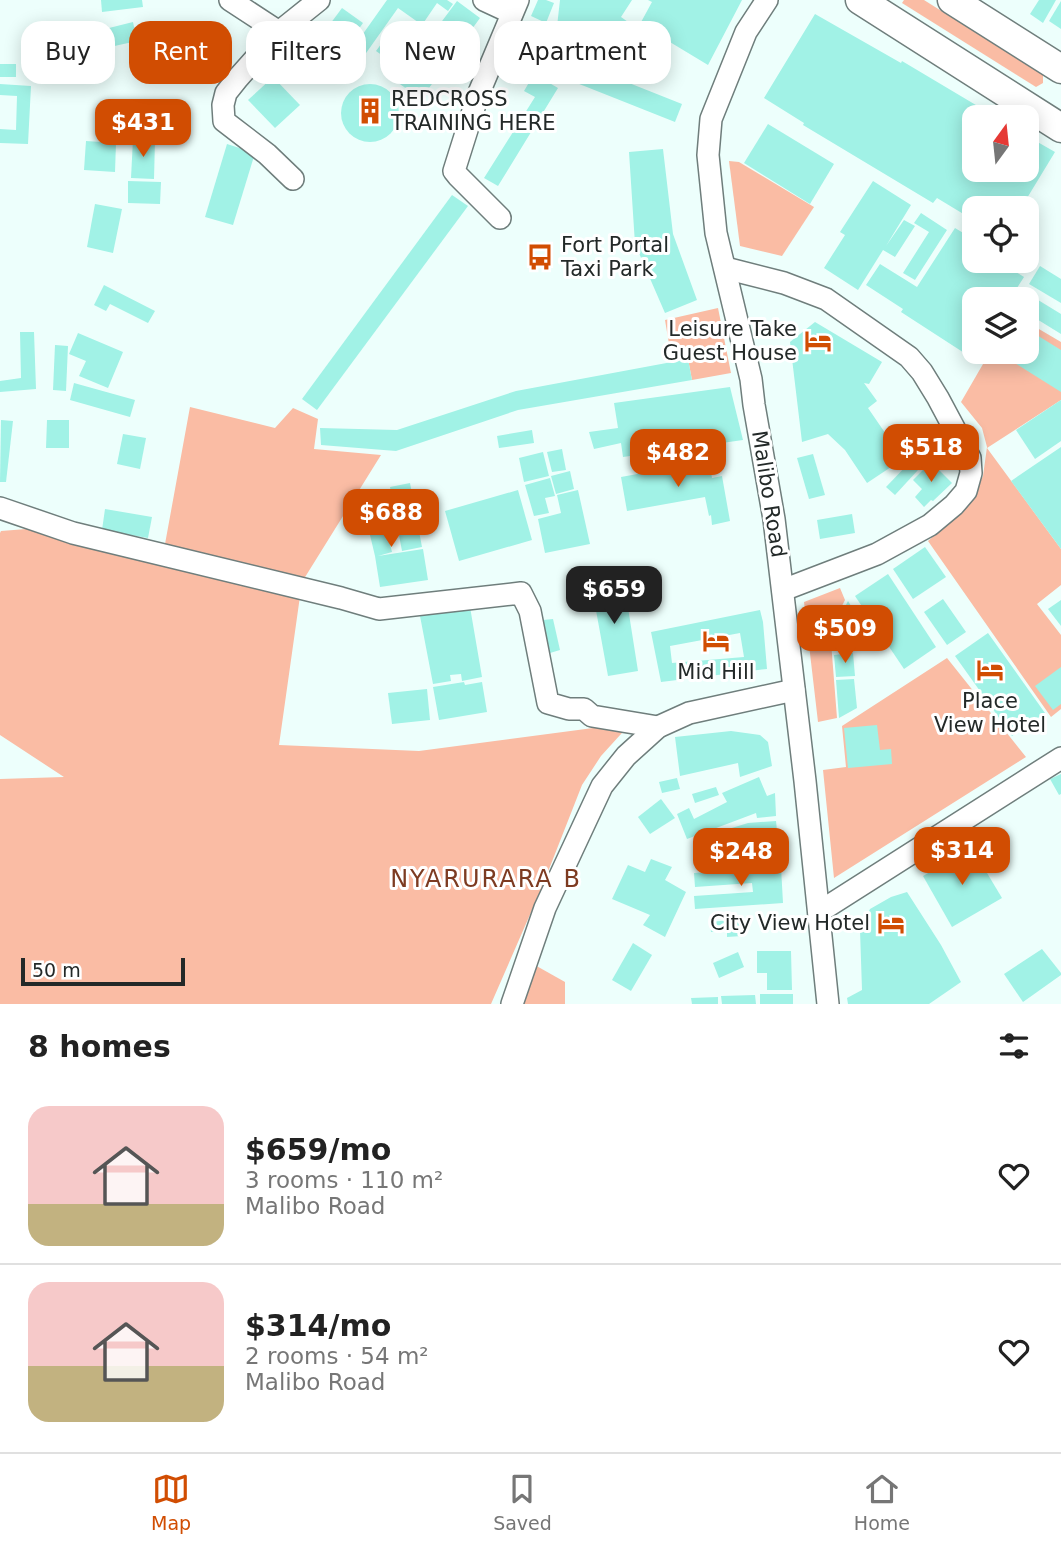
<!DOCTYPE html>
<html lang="en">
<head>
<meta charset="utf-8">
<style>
	:root { --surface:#fff; --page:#f2f2f2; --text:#222; --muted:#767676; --line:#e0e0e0; --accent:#d14d02 }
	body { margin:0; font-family:"DejaVu Sans",sans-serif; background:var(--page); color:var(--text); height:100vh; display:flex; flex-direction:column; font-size:26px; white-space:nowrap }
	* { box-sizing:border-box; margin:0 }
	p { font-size:23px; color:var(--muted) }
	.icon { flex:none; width:38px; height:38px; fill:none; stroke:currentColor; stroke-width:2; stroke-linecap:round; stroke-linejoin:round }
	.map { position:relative; height:1004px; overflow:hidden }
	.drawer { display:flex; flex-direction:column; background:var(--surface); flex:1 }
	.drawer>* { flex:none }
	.guide { position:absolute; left:21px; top:21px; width:700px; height:63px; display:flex; gap:14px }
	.needle { width:46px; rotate:15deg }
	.fabs { position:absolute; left:962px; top:105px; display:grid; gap:14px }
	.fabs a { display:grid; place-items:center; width:77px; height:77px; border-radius:14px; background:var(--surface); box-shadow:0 4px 18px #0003; font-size:35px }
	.scale { position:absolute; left:21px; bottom:18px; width:164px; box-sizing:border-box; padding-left:7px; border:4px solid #232928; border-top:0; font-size:19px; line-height:24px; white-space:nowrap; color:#232928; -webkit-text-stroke:5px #fff; paint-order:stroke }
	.price { position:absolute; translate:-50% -60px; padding:0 16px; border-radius:14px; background:var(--accent); color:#fff; font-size:23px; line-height:46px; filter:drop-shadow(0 2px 4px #0008) }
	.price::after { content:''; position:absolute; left:50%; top:42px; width:21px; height:16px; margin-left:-10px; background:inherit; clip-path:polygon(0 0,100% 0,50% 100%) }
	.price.active { background:#222; color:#fff }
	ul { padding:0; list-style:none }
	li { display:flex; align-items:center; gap:21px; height:175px; padding:0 28px }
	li+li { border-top:2px solid var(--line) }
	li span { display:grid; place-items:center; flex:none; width:196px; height:140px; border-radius:21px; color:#555 }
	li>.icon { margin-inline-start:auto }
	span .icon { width:84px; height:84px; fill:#fffc; stroke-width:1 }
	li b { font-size:30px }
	h2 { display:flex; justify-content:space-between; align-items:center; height:84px; padding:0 28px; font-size:30px }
	.pill { padding:0 24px; border-radius:21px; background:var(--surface); box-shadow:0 4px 18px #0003; font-size:24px; line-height:63px }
	.pill.active { background:var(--accent); color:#fff }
	.dock { display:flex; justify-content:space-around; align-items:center; height:98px; border-top:2px solid var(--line); background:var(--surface); font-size:19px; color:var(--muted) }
	.dock a { display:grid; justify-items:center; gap:4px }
	.dock .active { color:var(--accent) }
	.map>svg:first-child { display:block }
	.green { fill:#fabca4 }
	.building { fill:#a1f2e6; fill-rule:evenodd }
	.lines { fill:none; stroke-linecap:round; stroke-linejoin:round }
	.minor-casing { stroke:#6f7e7c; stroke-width:24 }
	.major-casing { stroke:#6f7e7c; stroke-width:31 }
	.minor { stroke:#fff; stroke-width:21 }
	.major { stroke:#fff; stroke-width:28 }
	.labels { text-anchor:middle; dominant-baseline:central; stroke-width:6; stroke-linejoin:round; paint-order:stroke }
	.poi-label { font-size:21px; fill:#232928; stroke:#fff; text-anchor:start }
	.street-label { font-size:21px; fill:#232928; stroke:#fff }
	.quarter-label { font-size:24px; letter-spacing:2px; fill:#7d3b21; stroke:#fff }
</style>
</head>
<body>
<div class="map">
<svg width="1061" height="1004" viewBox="0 0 1061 1004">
	<rect width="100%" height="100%" fill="#edfffc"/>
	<!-- green -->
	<g class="green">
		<polygon points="904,0 924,0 1043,75 1043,83 1036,87 902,3"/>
		<polygon points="729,161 739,162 814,207 782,256 740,246"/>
		<polygon points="718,308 731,373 692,380 688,359 672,362 665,320"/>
		<polygon points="1027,322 1061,342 1061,400 987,448 1061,549 1061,585 1037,604 1061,635 1061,709 1051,717 928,541 954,518 973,497 983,476 987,447 982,428 961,402 990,352 1027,352"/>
		<polygon points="190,407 275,428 293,408 318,419 314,449 381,455 302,582 279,745 419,751 631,723 601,756 582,785 542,887 491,1004 0,1004 0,779 64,777 0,735 0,533 1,531 39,528 163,555"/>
		<polygon points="840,588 845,600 830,629 837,718 818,722 804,602"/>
		<polygon points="947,658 1026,757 834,878 823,770 846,767 842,726"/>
		<polygon points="533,964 565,982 565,1004 515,1004"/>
	</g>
	<!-- building -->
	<g class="building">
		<polygon points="101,0 142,0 143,7 102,12"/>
		<polygon points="387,0 447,0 453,4 448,11 437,3 422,25 398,8 359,63 348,55"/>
		<polygon points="538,0 546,0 554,3 546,23 531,16"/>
		<polygon points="560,0 632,0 621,17 645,34 626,71 555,44"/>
		<polygon points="648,0 742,0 708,65 640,24 652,2"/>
		<polygon points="1039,0 1056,0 1043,23 1030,14"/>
		<polygon points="457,1 480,18 421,99 397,82 411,64 391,51 386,58 376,51 390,32 419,52"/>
		<polygon points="1061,1 1061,29 1049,21"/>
		<polygon points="342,8 363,23 337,59 316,43"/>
		<polygon points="815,14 901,63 902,61 996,117 975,117 975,170 1027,170 1027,136 1055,152 1021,208 1018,205 1016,208 975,208 975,221 937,198 933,203 803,125 804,123 764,98"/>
		<polygon points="133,22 137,41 110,47 105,29"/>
		<polygon points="556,54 682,104 675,122 549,72"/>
		<polygon points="311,59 325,69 315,82 302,72"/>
		<rect x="0" y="64" width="16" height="13"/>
		<polygon points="534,74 558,88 498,186 484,178 535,97 524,91"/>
		<polygon points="273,77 300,105 275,128 248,100"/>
		<polygon points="0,84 31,86 28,144 0,143 0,129 16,130 17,96 0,95"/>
		<circle cx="370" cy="113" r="29"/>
		<polygon points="768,124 834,164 810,204 744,163"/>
		<polygon points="133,139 155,140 154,179 131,178"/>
		<polygon points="86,141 116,143 115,172 84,170"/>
		<polygon points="227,144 255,153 233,225 205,217"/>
		<polygon points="663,149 673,234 697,300 665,313 635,244 629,152"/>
		<polygon points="128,181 161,182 160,204 128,203"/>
		<polygon points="873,181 911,205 886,246 904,220 915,226 895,257 883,250 858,290 824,268 845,235 840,232"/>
		<polygon points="452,195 468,206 317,410 302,399"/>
		<polygon points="95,204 122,209 113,253 87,247"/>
		<polygon points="921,213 947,230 915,280 903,273 929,232 914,223"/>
		<polygon points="955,228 975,240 975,261 998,261 1024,277 1010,299 975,299 975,352 976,352 972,358 901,312 903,309 866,285 880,264 917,287"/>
		<polygon points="1040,266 1061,279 1061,303 1029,284"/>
		<polygon points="104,285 155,311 148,323 110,304 106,311 94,305"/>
		<polygon points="1025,292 1061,314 1061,334 1027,313 1027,299 1020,299"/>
		<polygon points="815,322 882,362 869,384 864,383 877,401 868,408 903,459 867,483 845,450 828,434 802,442 790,342"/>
		<polygon points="1027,329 1061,350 1061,392 1010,360 1013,355 1009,352 1027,352"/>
		<polygon points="20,332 34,332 36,389 0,392 0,381 21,378"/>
		<polygon points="78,333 123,352 108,388 79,376 86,361 69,354"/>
		<polygon points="55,345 68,346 66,391 53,390"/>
		<polygon points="688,359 692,380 518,410 396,451 321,445 320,428 397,430 516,391"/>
		<polygon points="74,383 135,400 130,417 70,400"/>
		<polygon points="730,387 743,440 623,457 621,443 594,449 589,432 618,428 614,403"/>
		<polygon points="1061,400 1061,441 1035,459 1016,430"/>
		<polygon points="1,420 13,421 6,482 0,482"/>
		<polygon points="47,420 69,420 69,448 46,448"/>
		<polygon points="532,430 534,443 499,448 497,436"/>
		<polygon points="123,434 146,438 140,469 117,464"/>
		<polygon points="1061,447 1061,549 1011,481"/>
		<polygon points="562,449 566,470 552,472 547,452"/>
		<polygon points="543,452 549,476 524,482 519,458"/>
		<polygon points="813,454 825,495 809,499 797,458"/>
		<polygon points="709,461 712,478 722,476 730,521 712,525 711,515 709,516 705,497 627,511 621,477"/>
		<polygon points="910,462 918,470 895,495 886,487"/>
		<polygon points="931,462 952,483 933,501 931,500 924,507 915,497 922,489 913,480"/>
		<polygon points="570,471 574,489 556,494 551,476"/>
		<polygon points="550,478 555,496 545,498 549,513 534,516 525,485"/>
		<polygon points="410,483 422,547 402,551 390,487"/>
		<polygon points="376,489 392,552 378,556 423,549 428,580 380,587 375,556 360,493"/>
		<polygon points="518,490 532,540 459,561 445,511"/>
		<polygon points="578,490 590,544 545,553 538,519 561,513 557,495"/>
		<polygon points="105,509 152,517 148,538 102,530"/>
		<polygon points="852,514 855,533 820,539 817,520"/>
		<polygon points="925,547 946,577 913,599 893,569"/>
		<polygon points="612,574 619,595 626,595 638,671 608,676 593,594 588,579"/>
		<polygon points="888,574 936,647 904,669 855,596"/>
		<polygon points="943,599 966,632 947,645 924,612"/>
		<polygon points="1061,600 1061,626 1048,609"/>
		<polygon points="848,601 868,634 850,647 834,650 833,631"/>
		<polygon points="470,607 482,677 462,681 461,674 450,675 451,681 433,684 420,616"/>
		<path d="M 760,610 L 763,622 L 767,669 L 661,682 L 651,632 ZM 740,633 L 744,657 L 672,663 L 670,646 Z"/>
		<polygon points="553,619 560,650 550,653 543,620"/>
		<polygon points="988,633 1045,713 1012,736 955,656"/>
		<polygon points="853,653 855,676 836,677 834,655"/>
		<polygon points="1061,667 1061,704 1053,710 1035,686"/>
		<polygon points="854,679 857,708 839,718 836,680"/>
		<polygon points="464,682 465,685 482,682 487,712 439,720 433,687"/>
		<polygon points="427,689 430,720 392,724 388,693"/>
		<polygon points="877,725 880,750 891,749 892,764 848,768 844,728"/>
		<polygon points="731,731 760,735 768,742 772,766 740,777 738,763 680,776 675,737"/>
		<polygon points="1061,774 1061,794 1059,795 1050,779"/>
		<polygon points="759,777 767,796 775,793 776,816 757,818 756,813 687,839 677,814 689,808 694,819 727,802 722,793"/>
		<polygon points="677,778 680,789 662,793 659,782"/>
		<polygon points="716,787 719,795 695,803 692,794"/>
		<polygon points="661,799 675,818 650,834 638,817"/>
		<polygon points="776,821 780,859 700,865 699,852 750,848 750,841 696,845 696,839 748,823"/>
		<polygon points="972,848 1002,898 952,927 923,876"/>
		<polygon points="651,859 672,867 665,880 686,892 665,937 643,925 650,915 612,899 628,865 645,872"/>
		<polygon points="781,867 783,903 695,909 694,896 753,892 752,883 695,887 694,873"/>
		<polygon points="907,892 941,945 961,982 929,1004 848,1004 847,998 862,990 860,930 870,909 891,897"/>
		<polygon points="741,919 742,936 727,937 727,931 711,932 710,922"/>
		<polygon points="633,943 652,955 631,991 612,980"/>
		<polygon points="1042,949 1061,973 1061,975 1023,1002 1004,974"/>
		<polygon points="757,951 791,951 792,990 767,990 767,973 757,973"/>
		<polygon points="738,952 744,967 719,978 713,963"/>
		<rect x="760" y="994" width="33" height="10"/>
		<polygon points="755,995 756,1004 722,1004 721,996"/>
		<polygon points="718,997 718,1004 692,1004 691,998"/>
	</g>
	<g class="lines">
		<!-- minor casing -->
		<g class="minor-casing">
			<g id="minor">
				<polyline points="230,0 279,32"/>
				<polyline points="484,0 512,13"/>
				<polyline points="767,0 746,32 711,119 708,155 716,233 751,379 754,405 774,519 805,781 828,1004"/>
				<polyline points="293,179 267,154 224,121 223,105 226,93 238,78 279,32 319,0"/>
				<polyline points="500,218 458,176 454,171 478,95 518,0"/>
				<polyline points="725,268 784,283 826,299 909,357 922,372 938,398 970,458 971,473 966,491 954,505 930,525 877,554 783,590"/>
				<polyline points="0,508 73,533 341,598 379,609 521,593 530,611 548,703 569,709 584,709 592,716 658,727"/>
				<polyline points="819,912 1061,758"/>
				<polyline points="512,1004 545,908 602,786 626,756 658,727 689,713 794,690"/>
			</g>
		</g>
		<!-- major casing -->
		<g class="major-casing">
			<g id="major">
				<polyline points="860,0 1061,128"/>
				<polyline points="952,0 1061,69"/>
			</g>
		</g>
		<!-- minor -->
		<use href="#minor" class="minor"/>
		<!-- major -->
		<use href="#major" class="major"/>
	</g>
	<!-- icons -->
	<defs>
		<g id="building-bare" transform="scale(2.1)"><path d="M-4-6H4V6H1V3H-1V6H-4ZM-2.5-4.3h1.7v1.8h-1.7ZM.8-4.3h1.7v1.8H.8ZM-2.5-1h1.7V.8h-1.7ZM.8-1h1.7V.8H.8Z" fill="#d14d02" stroke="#fff" stroke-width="2.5" paint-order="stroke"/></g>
		<g id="bus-bare" transform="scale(2.1)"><path d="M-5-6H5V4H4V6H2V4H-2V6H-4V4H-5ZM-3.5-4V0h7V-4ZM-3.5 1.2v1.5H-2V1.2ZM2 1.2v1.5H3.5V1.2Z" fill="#d14d02" stroke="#fff" stroke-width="2.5" paint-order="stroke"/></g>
		<g id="hotel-bare" transform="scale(2.1)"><path d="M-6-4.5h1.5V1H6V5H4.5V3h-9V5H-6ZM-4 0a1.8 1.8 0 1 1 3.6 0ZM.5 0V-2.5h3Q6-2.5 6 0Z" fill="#d14d02" stroke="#fff" stroke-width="2.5" paint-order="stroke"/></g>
	</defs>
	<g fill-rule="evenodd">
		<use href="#building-bare" x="370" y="111"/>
		<use href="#bus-bare" x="540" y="257"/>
		<use href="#hotel-bare" x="818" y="341"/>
		<use href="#hotel-bare" x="716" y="641"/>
		<use href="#hotel-bare" x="990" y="670"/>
		<use href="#hotel-bare" x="891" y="923"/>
	</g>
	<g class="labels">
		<!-- poi labels -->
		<g class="poi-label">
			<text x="391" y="99">REDCROSS<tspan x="391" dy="24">TRAINING HERE</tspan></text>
			<text x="561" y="245">Fort Portal<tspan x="561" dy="24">Taxi Park</tspan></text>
			<text x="797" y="329" text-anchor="end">Leisure Take<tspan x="797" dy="24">Guest House</tspan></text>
			<text x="716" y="672" text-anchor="middle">Mid Hill</text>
			<text x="990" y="701" text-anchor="middle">Place<tspan x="990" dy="24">View Hotel</tspan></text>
			<text x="870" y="923" text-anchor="end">City View Hotel</text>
		</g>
		<!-- street labels -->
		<g class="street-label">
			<text transform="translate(769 494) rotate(81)">Malibo Road</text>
		</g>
		<!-- quarter labels -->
		<g class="quarter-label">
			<text x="486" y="879">NYARURARA B</text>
		</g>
	</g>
</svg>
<div class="fabs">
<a><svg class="needle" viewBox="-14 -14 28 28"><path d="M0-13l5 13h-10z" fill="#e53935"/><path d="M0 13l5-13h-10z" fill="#767676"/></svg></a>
<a><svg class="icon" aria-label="locate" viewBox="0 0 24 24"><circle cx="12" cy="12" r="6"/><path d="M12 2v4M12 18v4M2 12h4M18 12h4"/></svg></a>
<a><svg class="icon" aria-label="layers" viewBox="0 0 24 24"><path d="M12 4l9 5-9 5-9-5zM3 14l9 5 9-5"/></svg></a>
</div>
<div class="scale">50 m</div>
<b class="price" style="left:143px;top:159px">$431</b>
<b class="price" style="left:931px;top:484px">$518</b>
<b class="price" style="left:678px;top:489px">$482</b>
<b class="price" style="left:391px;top:549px">$688</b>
<b class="price active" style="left:614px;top:626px">$659</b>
<b class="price" style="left:845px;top:665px">$509</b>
<b class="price" style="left:962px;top:887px">$314</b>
<b class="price" style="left:741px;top:888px">$248</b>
<div class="guide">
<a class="pill">Buy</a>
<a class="pill active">Rent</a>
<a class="pill">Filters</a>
<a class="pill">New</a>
<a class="pill">Apartment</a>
</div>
</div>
<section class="drawer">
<h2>8 homes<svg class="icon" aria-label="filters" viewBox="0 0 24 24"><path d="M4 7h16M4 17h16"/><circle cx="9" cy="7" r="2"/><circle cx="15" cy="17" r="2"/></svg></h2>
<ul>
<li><span style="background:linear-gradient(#f6c9c9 70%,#c2b280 0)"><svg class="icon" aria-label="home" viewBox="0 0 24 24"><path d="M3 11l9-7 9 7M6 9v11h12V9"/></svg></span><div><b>$659/mo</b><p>3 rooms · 110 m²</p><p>Malibo Road</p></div><svg class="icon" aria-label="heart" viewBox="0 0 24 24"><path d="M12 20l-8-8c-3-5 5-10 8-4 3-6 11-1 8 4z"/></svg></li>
<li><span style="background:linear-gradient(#f6c9c9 60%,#c2b280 0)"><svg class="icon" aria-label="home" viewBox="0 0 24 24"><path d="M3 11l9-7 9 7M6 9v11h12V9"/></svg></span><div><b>$314/mo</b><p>2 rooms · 54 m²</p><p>Malibo Road</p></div><svg class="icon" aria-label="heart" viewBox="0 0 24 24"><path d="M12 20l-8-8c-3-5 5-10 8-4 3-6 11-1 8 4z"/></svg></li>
</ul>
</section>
<nav class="dock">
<a class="active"><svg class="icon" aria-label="map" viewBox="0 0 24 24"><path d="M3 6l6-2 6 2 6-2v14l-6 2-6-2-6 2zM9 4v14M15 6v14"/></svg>Map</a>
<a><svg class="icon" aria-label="saved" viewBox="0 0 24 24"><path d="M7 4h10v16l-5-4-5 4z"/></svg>Saved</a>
<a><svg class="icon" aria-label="home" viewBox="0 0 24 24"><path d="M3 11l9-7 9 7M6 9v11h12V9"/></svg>Home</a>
</nav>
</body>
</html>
